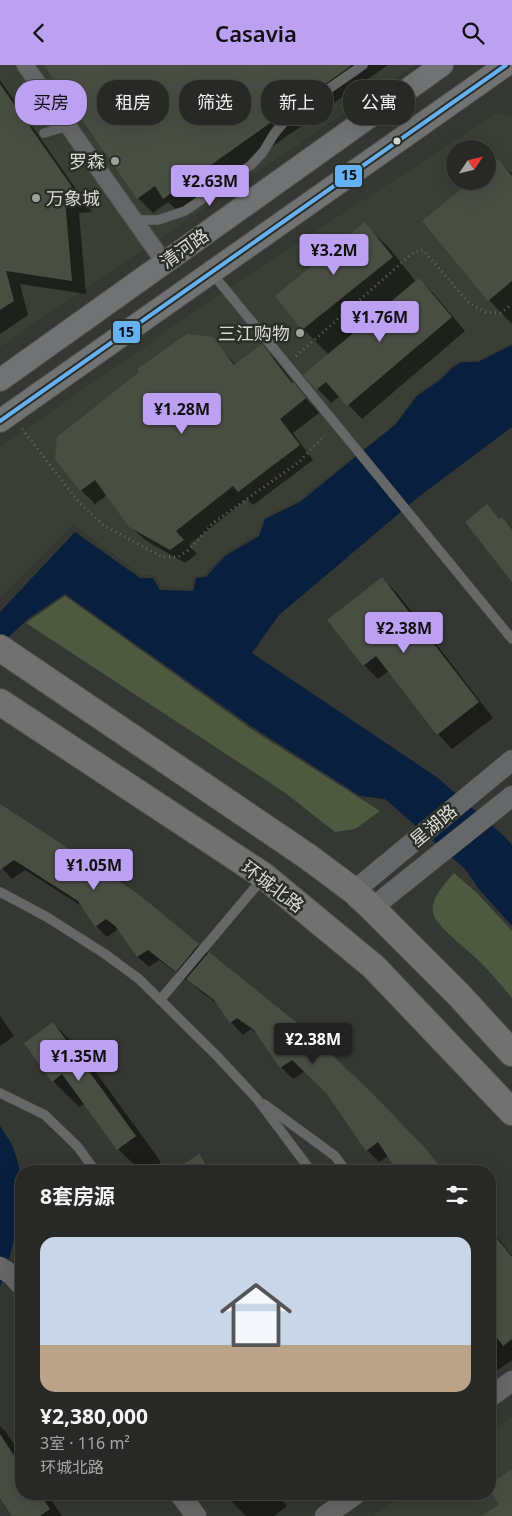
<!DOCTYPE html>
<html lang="zh">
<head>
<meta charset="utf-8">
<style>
	:root { --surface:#282926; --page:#30312e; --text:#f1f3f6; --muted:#a5a6a7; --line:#444543; --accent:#bca0f2 }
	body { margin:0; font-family:"Noto Sans","Noto Sans SC",sans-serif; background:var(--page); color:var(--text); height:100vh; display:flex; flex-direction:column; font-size:19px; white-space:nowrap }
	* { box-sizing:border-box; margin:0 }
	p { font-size:16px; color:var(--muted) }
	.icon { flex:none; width:28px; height:28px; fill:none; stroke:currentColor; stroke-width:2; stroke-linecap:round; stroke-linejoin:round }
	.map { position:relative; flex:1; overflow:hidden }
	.drawer { position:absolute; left:15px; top:1100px; width:481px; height:335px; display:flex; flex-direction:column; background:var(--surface); border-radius:20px; box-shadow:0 5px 20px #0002,0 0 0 1px var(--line) }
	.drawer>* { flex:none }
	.guide { position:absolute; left:15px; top:15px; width:482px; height:45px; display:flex; gap:10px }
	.needle { width:32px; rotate:55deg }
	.tools { position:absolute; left:446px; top:75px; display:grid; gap:10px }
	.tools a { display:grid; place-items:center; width:50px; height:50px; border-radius:50%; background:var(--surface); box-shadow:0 5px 20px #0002,0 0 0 1px var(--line); font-size:25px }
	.price { position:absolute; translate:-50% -42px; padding:0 11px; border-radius:5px; background:var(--accent); color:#111; font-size:16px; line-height:32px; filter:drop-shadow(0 1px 2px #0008) }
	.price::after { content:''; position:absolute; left:50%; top:30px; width:15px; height:11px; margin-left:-8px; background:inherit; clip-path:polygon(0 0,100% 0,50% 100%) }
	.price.on { background:#222; color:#fff }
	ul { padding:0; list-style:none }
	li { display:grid; align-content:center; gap:10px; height:265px; padding:0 25px }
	li span { display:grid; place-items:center; height:155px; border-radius:15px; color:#555 }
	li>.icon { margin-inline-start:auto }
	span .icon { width:90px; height:90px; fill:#fffc; stroke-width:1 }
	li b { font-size:21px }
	h2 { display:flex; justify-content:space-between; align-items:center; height:60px; padding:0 25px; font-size:21px }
	.chip { padding:0 18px; border-radius:20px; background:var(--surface); box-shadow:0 5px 20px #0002,0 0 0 1px var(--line); font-size:18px; line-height:45px }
	.chip.on { background:var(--accent); color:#111 }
	header { display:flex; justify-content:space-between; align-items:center; height:65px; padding:0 25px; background:var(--accent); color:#111; font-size:22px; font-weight:600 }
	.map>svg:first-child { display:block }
	.built { fill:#393f34; fill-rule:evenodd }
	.green { fill:#4e5a40 }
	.water { fill:#081f3e }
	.shadow { fill:#0007 }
	.building { fill:#494e43 }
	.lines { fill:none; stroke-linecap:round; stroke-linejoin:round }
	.service-casing { stroke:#525450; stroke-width:10 }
	.minor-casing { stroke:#525450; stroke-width:18 }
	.tertiary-casing { stroke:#525450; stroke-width:21 }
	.secondary-casing { stroke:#525450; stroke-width:24 }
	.primary-casing { stroke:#525450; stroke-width:28 }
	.path { stroke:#646564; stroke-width:3; stroke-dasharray:1 4; stroke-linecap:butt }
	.service { stroke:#666768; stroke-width:9 }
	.minor { stroke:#666768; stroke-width:16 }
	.tertiary { stroke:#666768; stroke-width:20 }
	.secondary { stroke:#707273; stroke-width:22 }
	.primary { stroke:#707170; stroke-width:26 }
	.bus-1-casing { stroke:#2b2e27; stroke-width:8 }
	.bus-1 { stroke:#66b1f2; stroke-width:4 }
	.bus-dot { fill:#d8dad6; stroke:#2b2e27; stroke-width:2 }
	.poi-dot { fill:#9fa19d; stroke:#2b2e27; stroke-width:2 }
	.labels { text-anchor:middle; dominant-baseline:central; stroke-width:5; stroke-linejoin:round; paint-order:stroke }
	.poi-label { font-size:18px; fill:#d8dad6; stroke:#2b2e27; text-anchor:end }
	.street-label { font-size:18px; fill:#d8dad6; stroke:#2b2e27 }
	.line-badge { stroke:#2b2e27; stroke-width:2 }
	.pale-badge-label { font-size:14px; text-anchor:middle; font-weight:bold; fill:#111 }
</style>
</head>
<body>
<header><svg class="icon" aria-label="back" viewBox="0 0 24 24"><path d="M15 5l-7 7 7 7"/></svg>Casavia<svg class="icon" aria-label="search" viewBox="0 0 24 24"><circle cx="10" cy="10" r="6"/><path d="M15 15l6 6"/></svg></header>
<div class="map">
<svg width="512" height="1451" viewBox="0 0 512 1451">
	<rect width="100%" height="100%" fill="#353732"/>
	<!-- built -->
	<g class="built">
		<polygon points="0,0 415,0 0,282"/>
		<path d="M 498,47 L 512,52 L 512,278 L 479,295 L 461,295 L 452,300 L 438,314 L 416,329 L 395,359 L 299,435 L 264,453 L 256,469 L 223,490 L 204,510 L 193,511 L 191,524 L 161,522 L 156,510 L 141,510 L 73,459 L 0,532 L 0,382 L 220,229 ZM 455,84 L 488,84 L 488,116 L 455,116 Z"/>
		<polygon points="512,1351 512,1451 372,1451 403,1429 490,1429 490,1367"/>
	</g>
	<!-- green -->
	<g class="green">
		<polygon points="65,531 251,664 380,746 355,764 335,767 284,727 26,558"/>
		<path d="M 454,808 L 477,828 L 512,866 L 512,933 C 502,921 492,909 481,898 C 470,886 436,862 433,848 C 430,833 446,818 454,808 Z"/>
	</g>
	<!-- water -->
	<g class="water">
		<polygon points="512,280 512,362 421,430 279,550 252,588 438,713 505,772 512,780 512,861 479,824 465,804 385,734 360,731 251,661 65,529 29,553 0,580 0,547 75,467 140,513 153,513 160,525 193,526 196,513 206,512 225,491 259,471 265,454 300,437 396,359 417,331 440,315 453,302 462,297 478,297"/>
		<path d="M 0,1061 C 5,1069 11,1076 14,1085 C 31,1132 14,1177 0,1222 Z"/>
	</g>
	<!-- shadow -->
	<g class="shadow">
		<polygon points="46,0 388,0 179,147 168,137 153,148 138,133"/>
		<polygon points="0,15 92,147 79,148 86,229 20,219 28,250 0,269"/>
		<polygon points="498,96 512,109 512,259 489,235 488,104"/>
		<polygon points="365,159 391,185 416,217 419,214 433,228 465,266 362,354 340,331 331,338 305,310 329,290 303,264"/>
		<polygon points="212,274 236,300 262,281 276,295 298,324 319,348 293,368 313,395 253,440 247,434 189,480 197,489 185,498 145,475 130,461 107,430 95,439 81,425"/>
		<polygon points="382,514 397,528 493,653 452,684 438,669 389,606 378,614 364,600"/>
		<polygon points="0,740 136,829 198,880 385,1044 444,1106 399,1106 388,1091 379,1097 367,1085 328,1028 305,1006 293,1014 281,1002 260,971 251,964 243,970 231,957 220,941 200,926 188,915 187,916 159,895 149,902 138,892 121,867 118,864 107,872 96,861 83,842 25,805 12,814 0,801"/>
		<polygon points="0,951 14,971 0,981"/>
		<polygon points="53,958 79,984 161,1097 149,1106 141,1106 118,1084 85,1038 79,1042 53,1016"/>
		<polygon points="198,1090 215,1106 175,1106"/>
		<polygon points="490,1163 512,1191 512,1295 495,1307 496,1310 490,1314 490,1250 497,1245 490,1235"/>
		<polygon points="0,1361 6,1367 21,1390 21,1429 47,1429 62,1451 14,1451 0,1430"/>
		<polygon points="226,1429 278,1429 287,1441 274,1451 246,1451 233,1438"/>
	</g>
	<!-- building -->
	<g class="building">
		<polygon points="44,0 352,0 163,134 155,121 137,134"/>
		<polygon points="0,19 79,132 65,134 72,216 6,206 14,236 0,245"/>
		<polygon points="498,94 512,111 512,216 488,236 422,156 471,116 488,116 488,103"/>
		<polygon points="365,157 393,192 302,265 275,231"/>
		<polygon points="419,213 452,252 347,341 326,317 316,325 303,310"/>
		<polygon points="187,269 213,272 234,300 262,279 292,318 293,317 306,333 280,354 300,380 238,427 233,421 176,466 184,475 170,485 129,462 95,415 80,426 55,394 57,372 139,307 137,304"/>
		<polygon points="487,439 499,454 502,452 512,465 512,517 465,457"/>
		<polygon points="382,512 479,637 437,670 376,591 363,601 327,555"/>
		<polygon points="0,739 137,828 199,879 176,907 148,885 137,892 116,862 106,854 95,862 78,836 14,795 0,805"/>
		<polygon points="209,887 307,966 373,1029 426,1084 443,1106 397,1106 378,1077 366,1086 326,1028 292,995 280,1003 254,965 237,953 230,958 214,935 186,914"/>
		<polygon points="53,957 136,1071 117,1085 62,1009 52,1017 24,978"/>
		<polygon points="199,1089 211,1106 173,1106"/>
		<polygon points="490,1165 512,1192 512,1274 503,1281 490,1263 490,1249 495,1245 490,1237"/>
		<polygon points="0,1369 21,1401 21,1429 40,1429 50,1444 40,1451 12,1451 0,1433"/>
		<polygon points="512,1404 512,1451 482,1451 499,1439 490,1426 490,1419"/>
	</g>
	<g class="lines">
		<!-- service casing -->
		<g class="service-casing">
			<g id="service">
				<polyline points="44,68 69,61"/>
				<polyline points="134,155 158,155 185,146 251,100 263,87 274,69 287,53 363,0"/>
				<polyline points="211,207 512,574"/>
				<polyline points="0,827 47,852 105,889 139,914 217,991 257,1034 311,1106"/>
				<polyline points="160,935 263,813"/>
				<polyline points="0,1028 45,1050 78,1082 95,1106"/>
				<polyline points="264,1039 335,1091 346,1106"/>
			</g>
		</g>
		<!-- minor casing -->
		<g class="minor-casing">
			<polyline id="minor" points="25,0 164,197"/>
		</g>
		<!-- tertiary casing -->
		<g class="tertiary-casing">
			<g id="tertiary">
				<polyline points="354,826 512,695"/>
				<polyline points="372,843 512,731"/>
				<polyline points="0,1202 12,1210 21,1220"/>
				<polyline points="490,1332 512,1316"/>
				<polyline points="180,1429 196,1451"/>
				<polyline points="325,1451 356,1429"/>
			</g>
		</g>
		<!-- secondary casing -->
		<g class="secondary-casing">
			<g id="secondary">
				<polyline points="0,315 442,0"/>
				<polyline points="0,356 506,0"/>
			</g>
		</g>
		<!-- primary casing -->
		<g class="primary-casing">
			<g id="primary">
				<polyline points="0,583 307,791 354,826 372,843 459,930 512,988"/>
				<polyline points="0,637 264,811 374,902 512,1047"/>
			</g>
		</g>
		<!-- path -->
		<g class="path">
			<polyline points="296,291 414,187 423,185 469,238 486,247 501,248 512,239"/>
			<polyline points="22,364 78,436 103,460 162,492 178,492 190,484 213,458 299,397 314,381 325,371"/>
		</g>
		<!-- service -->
		<use href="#service" class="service"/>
		<!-- minor -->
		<use href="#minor" class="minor"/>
		<!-- tertiary -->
		<use href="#tertiary" class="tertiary"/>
		<!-- secondary -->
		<use href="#secondary" class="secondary"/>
		<!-- primary -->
		<use href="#primary" class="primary"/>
		<!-- bus-1 casing -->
		<g class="bus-1-casing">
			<polyline id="bus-1" points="0,356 506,0"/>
		</g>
		<!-- bus-1 -->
		<use href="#bus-1" class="bus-1"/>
	</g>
	<!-- markers -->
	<circle class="bus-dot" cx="397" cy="76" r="4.5"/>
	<g class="poi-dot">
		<circle cx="115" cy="96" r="5"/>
		<circle cx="36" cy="133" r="5"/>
		<circle cx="300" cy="268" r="5"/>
	</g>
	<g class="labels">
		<!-- poi labels -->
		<g class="poi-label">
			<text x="105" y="96">罗森</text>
			<text x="46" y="133" text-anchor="start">万象城</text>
			<text x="290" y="268">三江购物</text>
		</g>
		<!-- street labels -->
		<g class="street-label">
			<text transform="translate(184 183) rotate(-35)">清河路</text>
			<text transform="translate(433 760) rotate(-40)">星湖路</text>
			<text transform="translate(273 821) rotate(37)">环城北路</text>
		</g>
	</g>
	<g class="line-badge">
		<rect x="334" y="99" width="29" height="24" rx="5" fill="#66b1f2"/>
		<rect x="112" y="255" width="29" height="24" rx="5" fill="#66b1f2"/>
	</g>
	<g class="pale-badge-label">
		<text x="349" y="115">15</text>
		<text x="126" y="272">15</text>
	</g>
</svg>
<div class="tools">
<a><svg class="needle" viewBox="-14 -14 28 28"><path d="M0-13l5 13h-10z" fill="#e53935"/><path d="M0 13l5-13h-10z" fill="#a5a6a7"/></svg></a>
</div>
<b class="price" style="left:210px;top:142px">¥2.63M</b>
<b class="price" style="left:334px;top:211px">¥3.2M</b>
<b class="price" style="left:380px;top:278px">¥1.76M</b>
<b class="price" style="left:182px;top:370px">¥1.28M</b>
<b class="price" style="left:404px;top:589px">¥2.38M</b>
<b class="price" style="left:94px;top:826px">¥1.05M</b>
<b class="price on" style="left:313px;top:1000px">¥2.38M</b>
<b class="price" style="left:79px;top:1017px">¥1.35M</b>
<div class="guide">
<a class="chip on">买房</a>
<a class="chip">租房</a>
<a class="chip">筛选</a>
<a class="chip">新上</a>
<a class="chip">公寓</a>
</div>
<section class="drawer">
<h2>8套房源<svg class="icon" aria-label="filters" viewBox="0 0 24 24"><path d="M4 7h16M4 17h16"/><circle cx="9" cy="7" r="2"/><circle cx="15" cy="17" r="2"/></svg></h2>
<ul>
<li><span style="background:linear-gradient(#c9d6e8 70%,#b9a48a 0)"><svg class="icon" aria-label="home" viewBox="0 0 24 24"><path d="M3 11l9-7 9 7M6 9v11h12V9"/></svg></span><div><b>¥2,380,000</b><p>3室 · 116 m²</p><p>环城北路</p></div></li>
</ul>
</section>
</div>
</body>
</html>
